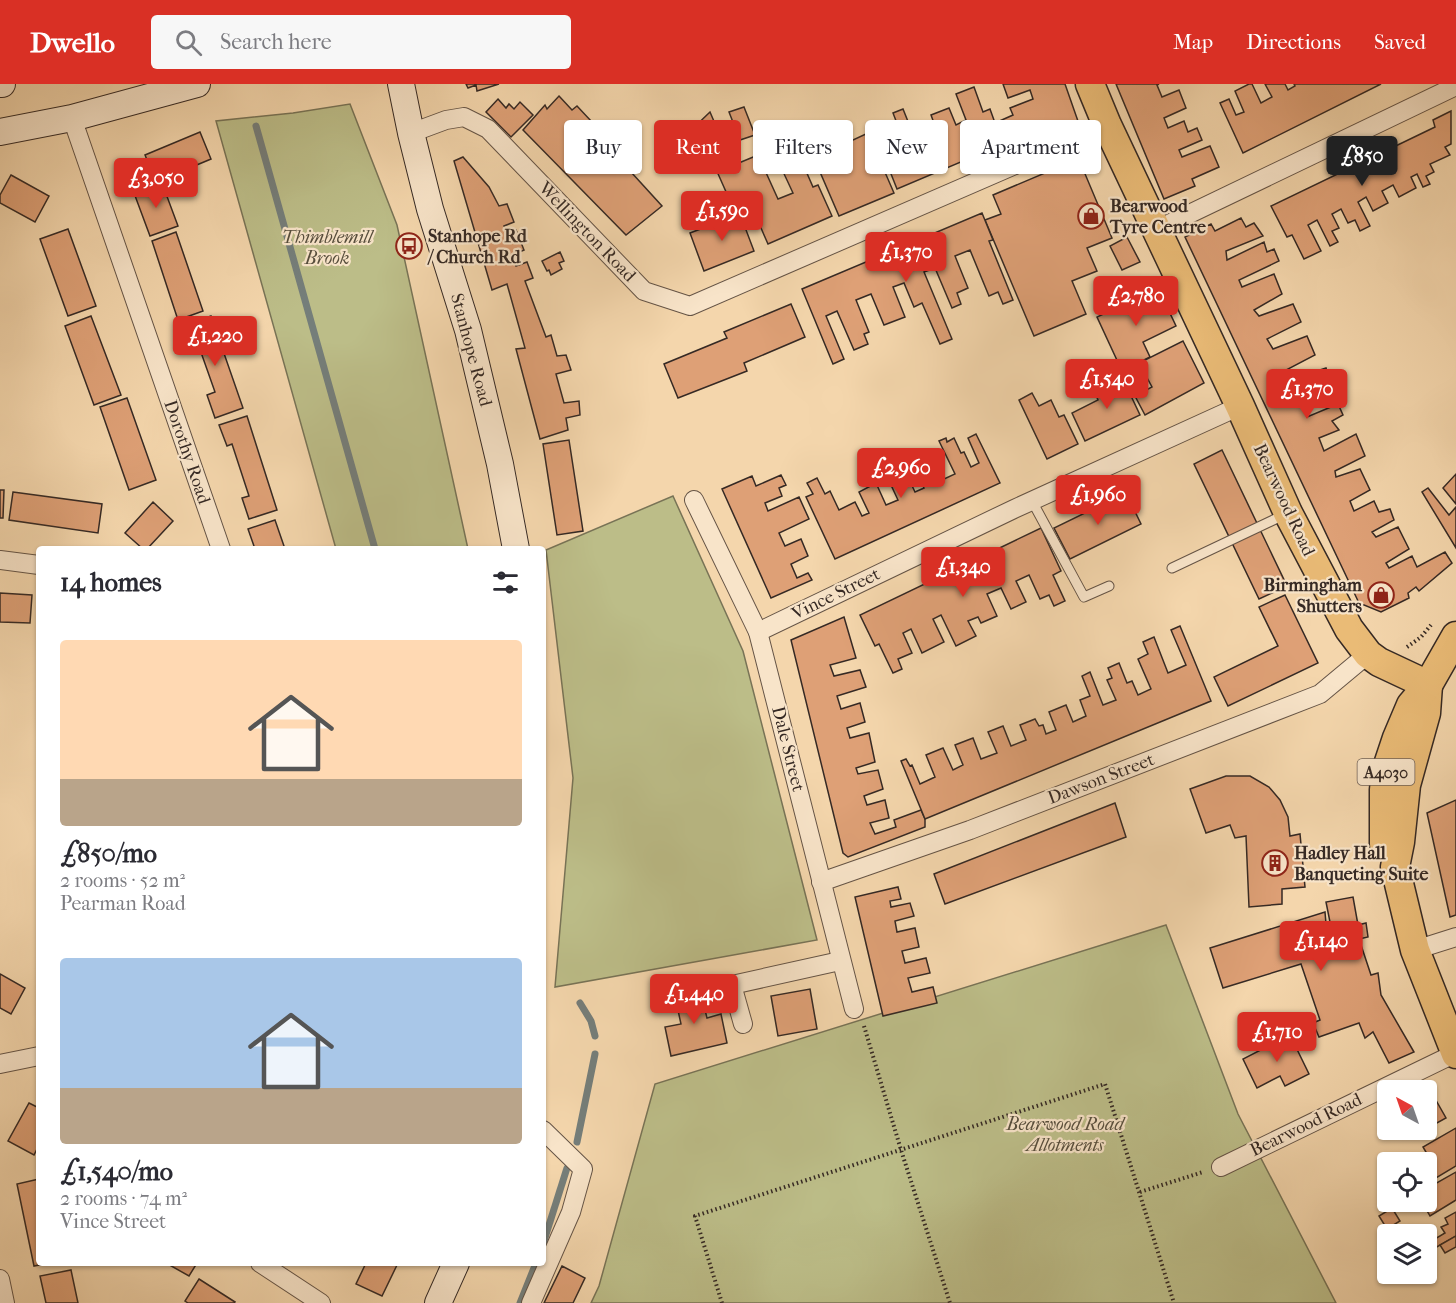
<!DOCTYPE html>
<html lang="en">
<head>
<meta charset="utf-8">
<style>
	:root { --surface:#fff; --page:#f7f7f7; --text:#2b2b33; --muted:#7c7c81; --accent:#d93025 }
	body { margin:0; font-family:"IM FELL French Canon",serif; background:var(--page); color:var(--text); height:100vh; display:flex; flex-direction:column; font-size:22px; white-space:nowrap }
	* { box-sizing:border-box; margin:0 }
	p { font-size:20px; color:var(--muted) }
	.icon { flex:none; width:33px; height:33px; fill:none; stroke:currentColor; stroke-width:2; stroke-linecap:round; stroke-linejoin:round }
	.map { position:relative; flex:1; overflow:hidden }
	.drawer { position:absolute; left:36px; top:462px; width:510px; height:720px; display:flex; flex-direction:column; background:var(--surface); border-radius:6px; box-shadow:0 2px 4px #0004 }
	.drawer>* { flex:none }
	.hud { position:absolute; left:564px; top:36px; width:570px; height:54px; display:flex; gap:12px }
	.needle { width:39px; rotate:320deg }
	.fabs { position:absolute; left:1377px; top:996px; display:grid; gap:12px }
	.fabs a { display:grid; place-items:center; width:60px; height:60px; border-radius:6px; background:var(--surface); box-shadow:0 2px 4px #0004; font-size:30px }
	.price { position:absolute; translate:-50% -51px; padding:0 14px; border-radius:6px; background:var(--accent); color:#fff; font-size:20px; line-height:39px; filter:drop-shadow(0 2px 3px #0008) }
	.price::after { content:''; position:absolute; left:50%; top:36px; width:18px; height:14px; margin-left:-9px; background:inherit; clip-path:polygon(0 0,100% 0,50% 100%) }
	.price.on { background:#222; color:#fff }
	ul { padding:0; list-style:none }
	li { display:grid; align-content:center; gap:12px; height:318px; padding:0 24px }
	li span { display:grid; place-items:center; height:186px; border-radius:6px; color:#555 }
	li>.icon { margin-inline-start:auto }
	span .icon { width:108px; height:108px; fill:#fffc; stroke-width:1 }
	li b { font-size:26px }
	h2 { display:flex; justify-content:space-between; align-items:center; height:72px; padding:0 24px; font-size:26px }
	.pill { padding:0 21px; border-radius:6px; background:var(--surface); box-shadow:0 2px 4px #0004; font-size:21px; line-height:54px }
	.pill.on { background:var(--accent); color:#fff }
	header { display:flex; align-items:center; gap:36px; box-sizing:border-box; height:84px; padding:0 30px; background:var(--accent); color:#fff }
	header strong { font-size:28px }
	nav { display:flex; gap:33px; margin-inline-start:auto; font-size:21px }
	.search { width:420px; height:54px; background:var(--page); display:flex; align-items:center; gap:15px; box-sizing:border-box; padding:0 21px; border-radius:6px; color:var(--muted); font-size:22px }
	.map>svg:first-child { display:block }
	.green { fill:#bcbd88; stroke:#787356; stroke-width:1.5 }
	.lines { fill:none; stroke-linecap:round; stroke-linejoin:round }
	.stream { stroke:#757e7a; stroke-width:7 }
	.building { fill:#dea076; stroke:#352924; stroke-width:1.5 }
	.lane-casing { stroke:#655446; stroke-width:11 }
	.street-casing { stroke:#655446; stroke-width:20 }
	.secondary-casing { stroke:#352924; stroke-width:28 }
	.primary-casing { stroke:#352924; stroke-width:31 }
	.path { stroke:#352924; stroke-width:4; stroke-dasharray:1.5 3; stroke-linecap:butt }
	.lane { stroke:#f8e4c9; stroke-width:9 }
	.street { stroke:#f8e4c9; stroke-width:18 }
	.secondary { stroke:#f8e4c9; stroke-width:26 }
	.primary { stroke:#eabb76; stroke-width:28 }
	.labels { text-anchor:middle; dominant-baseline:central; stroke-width:4.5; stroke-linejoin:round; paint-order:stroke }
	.shield { fill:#f8e4c9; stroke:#706156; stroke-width:1.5 }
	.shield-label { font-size:16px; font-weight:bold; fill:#352924 }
	.poi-label { font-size:18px; font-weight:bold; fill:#352924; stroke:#f8e4c9; text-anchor:start }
	.street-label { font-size:18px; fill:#352924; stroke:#f8e4c9 }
	.park-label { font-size:18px; font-style:italic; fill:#574e3d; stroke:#f8e4c9 }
</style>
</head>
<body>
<header>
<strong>Dwello</strong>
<div class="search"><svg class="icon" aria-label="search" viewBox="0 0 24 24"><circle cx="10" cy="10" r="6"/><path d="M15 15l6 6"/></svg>Search here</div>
<nav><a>Map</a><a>Directions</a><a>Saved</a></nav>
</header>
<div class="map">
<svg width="1456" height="1219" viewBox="0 0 1456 1219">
	<rect width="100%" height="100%" fill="#f4d6ac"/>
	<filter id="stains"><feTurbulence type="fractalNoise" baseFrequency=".00333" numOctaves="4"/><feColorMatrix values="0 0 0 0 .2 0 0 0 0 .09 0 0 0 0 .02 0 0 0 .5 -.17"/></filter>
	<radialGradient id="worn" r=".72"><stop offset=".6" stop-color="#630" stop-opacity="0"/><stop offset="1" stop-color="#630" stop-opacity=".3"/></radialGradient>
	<!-- green -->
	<g class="green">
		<polygon points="350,20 397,141 468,465 336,465 216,37 293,29"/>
		<polygon points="673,412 743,567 817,856 555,903 573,694 546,466"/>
		<polygon points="1166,841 1238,1030 1336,1219 591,1219 599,1202 655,1000"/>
	</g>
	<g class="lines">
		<!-- stream -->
		<g class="stream">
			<polyline points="256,42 375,465"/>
			<polyline points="580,919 591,937 595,952"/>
			<polyline points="577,1058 595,970"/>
			<polyline points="543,1160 567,1084"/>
			<polyline points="520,1219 536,1179"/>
		</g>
	</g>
	<!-- building -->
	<g class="building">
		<polygon points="466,0 499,0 477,7 476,1 468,4"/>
		<polygon points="1003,0 1065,0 1079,40 1038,56 1034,47 897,105 872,42 881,38 890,60 903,55 893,29 903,25 911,45 921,41 926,55 938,50 931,31 949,24 956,41 966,36 956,10 974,3 983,28 990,25 995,39 1013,31 1010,24 1033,15 1030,6 1008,14"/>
		<polygon points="1116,0 1159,0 1157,1 1162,13 1179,6 1186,24 1164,34 1168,44 1184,37 1188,48 1197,44 1202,56 1179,66 1182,73 1210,62 1219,83 1192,95 1195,102 1164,115"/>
		<polygon points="1249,0 1252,0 1261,19 1272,13 1265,0 1285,0 1288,6 1295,2 1294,0 1381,0 1243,69 1220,19 1229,15 1236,31 1244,28 1235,7"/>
		<polygon points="559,12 572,26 577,22 592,38 589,42 662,122 626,151 523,46 545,21 547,25"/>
		<polygon points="498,15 506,24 509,20 514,25 520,18 533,31 511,53 486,28"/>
		<polygon points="744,23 755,51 740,56 729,28"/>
		<polygon points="1451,27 1451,60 1445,63 1450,71 1430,80 1434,88 1426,92 1430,100 1423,103 1417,90 1411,93 1416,104 1399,113 1393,101 1382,107 1388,119 1373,127 1366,113 1358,118 1370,142 1360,147 1355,136 1348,139 1341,125 1332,130 1339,144 1332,147 1338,158 1330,162 1317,136 1308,141 1321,167 1304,175 1292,151 1287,153 1271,122 1435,43 1433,36"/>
		<polygon points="710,28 716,42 688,68 683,54"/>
		<polygon points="200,48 211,75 156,98 145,71"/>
		<polygon points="868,49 894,109 839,132 814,74"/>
		<polygon points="728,67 734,81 758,71 778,115 793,109 779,79 799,71 813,103 818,101 832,132 768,160 747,112 731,119 711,74"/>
		<polygon points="463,73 489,103 499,122 507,120 514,138 504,142 507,149 516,146 524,166 512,171 516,182 527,178 533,194 525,197 546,253 551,251 557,272 566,271 571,286 556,290 564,319 579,317 580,331 566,334 568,346 540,355 516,265 525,264 507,200 492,206 454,77"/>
		<polygon points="1066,80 1083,85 1112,154 1087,164 1097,187 1072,197 1086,230 1034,252 985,136 1001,130 993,111"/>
		<polygon points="11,91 49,112 35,138 0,119 0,111"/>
		<polygon points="162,99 178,142 150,152 134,109"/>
		<polygon points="982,129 993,156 989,157 1013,216 1003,220 998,208 989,212 970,166 955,172 968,204 957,209 961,220 952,224 935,184 924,188 952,255 940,260 922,219 914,223 904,199 893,203 905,233 884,241 871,210 856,216 869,248 864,250 868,260 854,266 837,227 826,232 844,275 833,280 802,205"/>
		<polygon points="740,130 754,167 704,187 690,149"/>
		<polygon points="1241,134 1246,143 1254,139 1263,152 1226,167 1227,176 1264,158 1267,168 1274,165 1279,177 1239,196 1242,203 1274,190 1282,210 1254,226 1259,232 1293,220 1301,238 1267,255 1273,265 1307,252 1315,271 1286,286 1290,296 1326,284 1332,304 1302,321 1307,333 1338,320 1343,331 1332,337 1339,346 1319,354 1324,367 1356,350 1365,372 1335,387 1336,393 1360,385 1370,406 1350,417 1354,427 1374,417 1379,428 1390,425 1394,436 1372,448 1376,453 1398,443 1409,465 1386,479 1389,484 1412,472 1417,483 1445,468 1452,479 1419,507 1416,503 1408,509 1409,514 1381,528 1359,519 1185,153 1211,140 1215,147"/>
		<polygon points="68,145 96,222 68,232 40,155"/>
		<polygon points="176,148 203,227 178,236 152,157"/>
		<polygon points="1127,153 1140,178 1122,186 1110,162"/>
		<polygon points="560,168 564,177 559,179 562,185 551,191 549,186 547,187 542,177"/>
		<polygon points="1158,204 1176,242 1143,258 1150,273 1122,287 1097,233"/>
		<polygon points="791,220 805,253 744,279 747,287 678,314 664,280 727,254 724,248"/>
		<polygon points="91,232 121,311 94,321 65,242"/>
		<polygon points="211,232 243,324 215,334 207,311 215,308 197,257 189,260 183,242"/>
		<polygon points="1183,257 1204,299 1145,331 1135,312 1152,303 1139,279"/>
		<polygon points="1122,293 1140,331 1085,357 1072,329 1098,316 1094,306"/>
		<polygon points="1032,309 1039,322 1051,316 1059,333 1064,331 1078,360 1047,375 1019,316"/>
		<polygon points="127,314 156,396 129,406 100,323"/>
		<polygon points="247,332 277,426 249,435 242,414 249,412 232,360 227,362 219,341"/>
		<polygon points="976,350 1000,399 835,475 806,413 813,410 807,399 817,394 825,410 830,407 839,426 855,418 862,432 869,429 859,408 876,399 886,421 898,416 884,386 901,378 915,408 924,404 915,384 924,380 921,375 930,371 942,396 955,390 939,357 946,354 947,358 954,354 961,369 964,368 971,383 979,379 968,354"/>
		<polygon points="569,356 583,447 557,451 543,360"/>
		<polygon points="1222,366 1287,502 1259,515 1194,380"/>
		<polygon points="1456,390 1456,420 1443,404"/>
		<polygon points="781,391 786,401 779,404 782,412 765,419 768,427 799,413 809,435 779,449 785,462 801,455 808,472 791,480 797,494 808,489 812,496 771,514 722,405 752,392 756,402"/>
		<polygon points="1428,404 1449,431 1456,423 1456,464 1422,408"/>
		<polygon points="0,406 4,406 3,434 0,434"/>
		<polygon points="13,408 102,420 98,449 9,436"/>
		<polygon points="1126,409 1141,440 1070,475 1054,444"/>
		<polygon points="153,418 173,437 147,465 143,465 125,449"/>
		<polygon points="275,436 285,465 255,465 248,445"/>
		<polygon points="1041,444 1061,487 1053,491 1065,517 1054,522 1049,511 1040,515 1029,491 1016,497 1026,518 1011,525 1001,504 987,510 997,532 981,539 978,533 968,537 976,552 956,562 941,531 933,535 944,558 922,569 911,545 903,549 912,569 898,575 902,585 893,589 879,560 875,562 860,531"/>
		<polygon points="0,509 32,511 30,539 0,538"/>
		<polygon points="1285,511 1318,579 1228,622 1214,593 1278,562 1259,523"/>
		<polygon points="844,533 856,574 830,581 834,592 860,586 866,603 837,612 841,625 860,619 865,638 847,644 850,654 869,649 875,678 856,684 858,690 878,686 883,705 864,712 867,721 885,716 889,734 870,739 875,750 896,743 894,736 921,726 925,735 925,743 848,773 843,769 791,556"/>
		<polygon points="1180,542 1211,617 925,735 901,677 906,675 910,682 912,681 920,700 935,693 926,671 943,664 953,686 963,681 955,661 973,654 981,675 997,669 988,648 1003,642 1011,662 1026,656 1020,641 1035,635 1039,642 1043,641 1046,650 1056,646 1049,628 1066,621 1073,638 1086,632 1080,616 1090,612 1082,592 1090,588 1103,621 1116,616 1107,596 1112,594 1108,584 1119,579 1127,599 1132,597 1138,611 1151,605 1138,575 1148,570 1143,558 1154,553 1168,589 1186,581 1171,546"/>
		<polygon points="1226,692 1250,692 1269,703 1280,716 1288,733 1290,752 1300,750 1305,803 1282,805 1282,820 1249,823 1246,752 1235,754 1230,741 1206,749 1190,705"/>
		<polygon points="1456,716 1456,831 1450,833 1427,729"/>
		<polygon points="1115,719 1126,753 945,820 934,790"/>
		<polygon points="898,803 901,815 890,817 891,823 910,819 914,832 895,837 897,848 915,844 919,863 902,867 905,879 926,874 930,889 908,894 912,908 933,903 937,919 883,932 855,813"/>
		<polygon points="1353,813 1358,841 1366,839 1368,853 1359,855 1371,891 1378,889 1381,911 1414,968 1389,979 1373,948 1365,954 1359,939 1319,953 1313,939 1320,936 1301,880 1223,904 1210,864 1325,828 1326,840 1330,838 1326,818"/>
		<polygon points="0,890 25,904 11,930 0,924"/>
		<polygon points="699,902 707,934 721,930 727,959 671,972 665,943 681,940 674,908"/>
		<polygon points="810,905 817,945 778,952 771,912"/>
		<polygon points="1290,951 1309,990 1285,1002 1280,992 1257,1004 1243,975"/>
		<polygon points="1433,1011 1446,1034 1426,1045 1426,1014"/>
		<polygon points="29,1019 39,1024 39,1061 34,1071 8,1057"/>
		<polygon points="1456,1044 1456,1082 1426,1100 1426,1084 1433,1080 1423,1063"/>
		<polygon points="1456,1088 1456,1116 1430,1132 1422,1118 1426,1118 1426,1105"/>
		<polygon points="39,1095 39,1179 49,1179 34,1182 17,1100"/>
		<polygon points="1392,1124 1400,1137 1387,1145 1379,1132"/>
		<polygon points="1456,1128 1456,1152 1428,1168 1426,1156 1433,1152 1435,1155 1445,1149 1441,1143 1448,1140 1445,1134"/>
		<polygon points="1456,1152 1456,1163 1445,1169 1440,1161"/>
		<polygon points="166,1179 197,1179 189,1192"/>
		<polygon points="366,1179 398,1179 382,1212 356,1200"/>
		<polygon points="562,1182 585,1194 573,1219 544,1219"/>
		<polygon points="71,1186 78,1219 46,1219 40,1192"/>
		<polygon points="199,1195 235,1218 234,1219 188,1219 185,1217"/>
	</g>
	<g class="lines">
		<!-- lane casing -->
		<g class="lane-casing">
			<g id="lane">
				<polyline points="1032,417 1084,513 1109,502"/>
				<polyline points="1172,484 1286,430"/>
			</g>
		</g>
		<!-- street casing -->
		<g class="street-casing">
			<g id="street">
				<polyline points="72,34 221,465"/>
				<polyline points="411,49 446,36 464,33 488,45 644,207 690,222 1107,41"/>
				<polyline points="1156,146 1456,2"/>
				<polyline points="694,416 758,548 854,925"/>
				<polyline points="0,476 39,481"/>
				<polyline points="758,548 1014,425 1240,322"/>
				<polyline points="821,798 970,746 1320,610 1368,570"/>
				<polyline points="1415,866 1456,853"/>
				<polyline points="743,940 732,901 840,877"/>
				<polyline points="0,980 39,972"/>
				<polyline points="1221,1083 1456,969"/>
				<polyline points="260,1179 321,1219"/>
				<polyline points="0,1195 5,1219"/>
				<polyline points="531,1219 571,1128 583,1085 543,1046"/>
			</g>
		</g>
		<!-- secondary casing -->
		<g class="secondary-casing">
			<g id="secondary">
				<polyline points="0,0 2,0"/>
				<polyline points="401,0 411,49 430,125 468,246 500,380 516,465"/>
				<polyline points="0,48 72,34 197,0"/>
				<polyline points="438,1219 456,1179"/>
			</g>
		</g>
		<!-- primary casing -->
		<g class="primary-casing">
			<g id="primary">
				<polyline points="1090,0 1107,41 1240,322 1288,429 1349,545 1368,570 1379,578 1428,601"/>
				<polyline points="1428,601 1426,629 1406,701 1400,758 1395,783 1415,866 1456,970"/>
				<polyline points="1384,760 1384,706 1386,687 1397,654 1411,621 1428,601 1456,552"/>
			</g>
		</g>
		<!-- path -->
		<g class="path">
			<polyline points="1407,563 1421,553 1431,541"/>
			<polyline points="864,942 901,1066 950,1219"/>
			<polyline points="1140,1108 1203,1088"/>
			<polyline points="722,1219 695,1132 1105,1000 1174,1219"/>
		</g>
		<!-- lane -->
		<use href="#lane" class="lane"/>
		<!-- street -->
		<use href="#street" class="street"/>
		<!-- secondary -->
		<use href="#secondary" class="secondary"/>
		<!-- primary -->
		<use href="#primary" class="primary"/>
	</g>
	<!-- icons -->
	<defs>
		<g id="shop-ring" transform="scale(1.35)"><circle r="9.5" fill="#f8e4c9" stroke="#8f2418" stroke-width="1.5"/><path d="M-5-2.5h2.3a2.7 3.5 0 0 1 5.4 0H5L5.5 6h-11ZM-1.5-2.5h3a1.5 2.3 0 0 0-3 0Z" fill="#8f2418"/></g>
		<g id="bus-ring" transform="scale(1.35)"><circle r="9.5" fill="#f8e4c9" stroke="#8f2418" stroke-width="1.5"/><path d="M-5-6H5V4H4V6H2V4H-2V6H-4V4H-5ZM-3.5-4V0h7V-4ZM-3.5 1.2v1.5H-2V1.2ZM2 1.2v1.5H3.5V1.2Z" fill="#8f2418"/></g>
		<g id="building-ring" transform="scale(1.35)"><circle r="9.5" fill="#f8e4c9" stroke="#8f2418" stroke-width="1.5"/><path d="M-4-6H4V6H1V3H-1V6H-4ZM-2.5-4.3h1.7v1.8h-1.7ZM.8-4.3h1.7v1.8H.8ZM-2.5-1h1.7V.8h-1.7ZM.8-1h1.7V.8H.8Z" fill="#8f2418"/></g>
	</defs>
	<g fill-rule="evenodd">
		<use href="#shop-ring" x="1091" y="132"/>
		<use href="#bus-ring" x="409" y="162"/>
		<use href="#shop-ring" x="1381" y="511"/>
		<use href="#building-ring" x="1275" y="779"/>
	</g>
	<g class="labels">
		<!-- shield labels -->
		<rect class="shield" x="1357.5" y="675" width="57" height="26" rx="4.5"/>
		<g class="shield-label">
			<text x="1386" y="688">A4030</text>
		</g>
		<!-- poi labels -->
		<g class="poi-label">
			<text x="1110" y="122">Bearwood<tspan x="1110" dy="21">Tyre Centre</tspan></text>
			<text x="428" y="152">Stanhope Rd<tspan x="428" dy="21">/ Church Rd</tspan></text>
			<text x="1362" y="501" text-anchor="end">Birmingham<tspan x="1362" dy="21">Shutters</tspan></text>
			<text x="1294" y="769">Hadley Hall<tspan x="1294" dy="21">Banqueting Suite</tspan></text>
		</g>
		<!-- street labels -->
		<g class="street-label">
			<text transform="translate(587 148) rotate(46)">Wellington Road</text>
			<text transform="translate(471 266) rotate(75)">Stanhope Road</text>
			<text transform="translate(187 368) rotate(71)">Dorothy Road</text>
			<text transform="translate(1284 416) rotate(65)">Bearwood Road</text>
			<text transform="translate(836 510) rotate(-26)">Vince Street</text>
			<text transform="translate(788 665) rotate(76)">Dale Street</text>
			<text transform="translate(1101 695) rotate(-21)">Dawson Street</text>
			<text transform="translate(1306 1041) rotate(-26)">Bearwood Road</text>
		</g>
		<!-- park labels -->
		<g class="park-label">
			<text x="327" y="153">Thimblemill<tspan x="327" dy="21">Brook</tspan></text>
			<text x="1065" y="1040">Bearwood Road<tspan x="1065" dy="21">Allotments</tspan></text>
		</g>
	</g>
	<rect width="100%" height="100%" filter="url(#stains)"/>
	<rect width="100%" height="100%" fill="url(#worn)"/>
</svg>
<div class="fabs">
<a><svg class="needle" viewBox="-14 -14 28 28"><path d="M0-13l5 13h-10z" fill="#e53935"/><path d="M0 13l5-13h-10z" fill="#7c7c81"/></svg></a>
<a><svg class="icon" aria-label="locate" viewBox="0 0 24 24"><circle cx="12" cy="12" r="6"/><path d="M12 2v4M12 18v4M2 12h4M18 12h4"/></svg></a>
<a><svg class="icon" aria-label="layers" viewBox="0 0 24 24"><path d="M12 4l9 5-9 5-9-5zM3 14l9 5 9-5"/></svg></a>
</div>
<b class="price on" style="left:1362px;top:103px">£850</b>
<b class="price" style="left:156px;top:125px">£3,050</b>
<b class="price" style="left:722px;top:158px">£1,590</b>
<b class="price" style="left:906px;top:199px">£1,370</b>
<b class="price" style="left:1136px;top:243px">£2,780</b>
<b class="price" style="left:215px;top:283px">£1,220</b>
<b class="price" style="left:1107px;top:326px">£1,540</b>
<b class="price" style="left:1307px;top:336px">£1,370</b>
<b class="price" style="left:901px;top:415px">£2,960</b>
<b class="price" style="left:1098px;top:442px">£1,960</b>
<b class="price" style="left:963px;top:514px">£1,340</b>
<b class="price" style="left:1321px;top:888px">£1,140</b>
<b class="price" style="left:694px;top:941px">£1,440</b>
<b class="price" style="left:1277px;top:979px">£1,710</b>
<div class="hud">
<a class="pill">Buy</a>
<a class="pill on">Rent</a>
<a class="pill">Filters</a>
<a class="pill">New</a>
<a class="pill">Apartment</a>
</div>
<section class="drawer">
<h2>14 homes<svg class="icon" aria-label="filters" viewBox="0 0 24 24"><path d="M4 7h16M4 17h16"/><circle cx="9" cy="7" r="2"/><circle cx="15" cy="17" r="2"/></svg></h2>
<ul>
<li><span style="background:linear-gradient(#ffd9b3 75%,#b9a48a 0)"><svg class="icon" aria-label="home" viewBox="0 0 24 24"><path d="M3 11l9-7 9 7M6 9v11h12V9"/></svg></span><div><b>£850/mo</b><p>2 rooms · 52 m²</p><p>Pearman Road</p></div></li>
<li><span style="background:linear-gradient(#a9c7e8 70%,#b9a48a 0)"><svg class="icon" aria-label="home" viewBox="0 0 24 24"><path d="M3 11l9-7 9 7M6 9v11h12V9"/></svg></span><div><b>£1,540/mo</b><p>2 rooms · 74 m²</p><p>Vince Street</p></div></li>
</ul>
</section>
</div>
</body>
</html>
